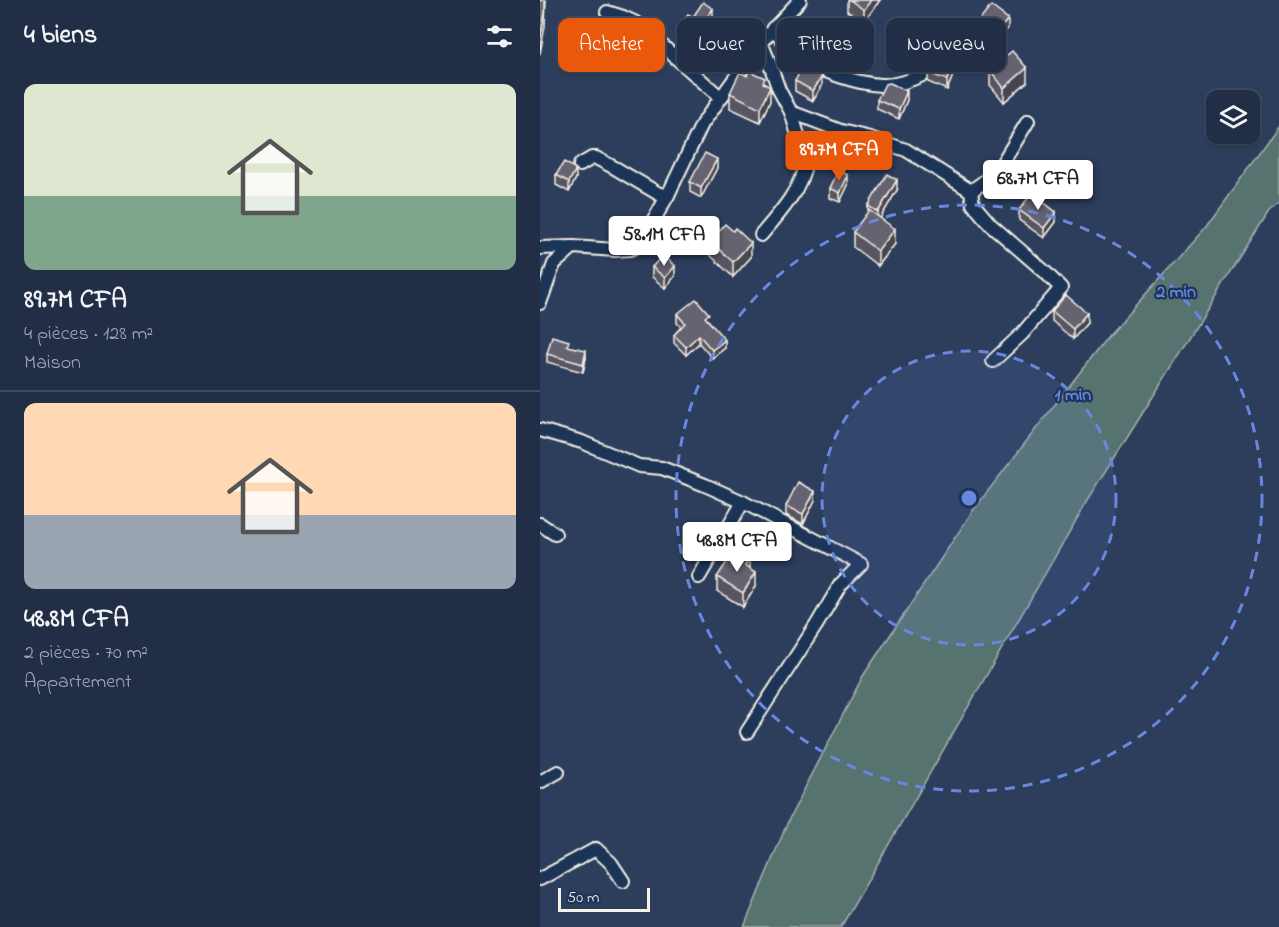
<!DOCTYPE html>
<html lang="fr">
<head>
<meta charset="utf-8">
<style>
	:root { --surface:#212e45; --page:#29364c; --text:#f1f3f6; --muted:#a2a8b3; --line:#3e4a5e; --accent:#ea580c }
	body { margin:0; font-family:"Indie Flower",sans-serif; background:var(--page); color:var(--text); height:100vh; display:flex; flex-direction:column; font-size:22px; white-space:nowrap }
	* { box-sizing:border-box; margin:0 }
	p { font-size:20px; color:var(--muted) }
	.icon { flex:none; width:33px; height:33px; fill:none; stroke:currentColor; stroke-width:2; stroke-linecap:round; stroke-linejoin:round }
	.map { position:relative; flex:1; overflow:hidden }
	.drawer { display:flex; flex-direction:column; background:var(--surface); width:540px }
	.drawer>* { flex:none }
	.hud { position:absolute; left:18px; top:18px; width:570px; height:54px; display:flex; gap:12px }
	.buttons { position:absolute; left:666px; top:90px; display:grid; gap:12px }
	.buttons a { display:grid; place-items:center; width:54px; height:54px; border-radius:12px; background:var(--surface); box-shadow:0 2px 4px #0004,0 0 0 2px var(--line); font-size:30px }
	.scale { position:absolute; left:18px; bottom:15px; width:92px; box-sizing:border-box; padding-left:6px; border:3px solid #f4f1e8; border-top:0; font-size:16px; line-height:21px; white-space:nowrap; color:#f4f1e8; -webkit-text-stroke:4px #1d3557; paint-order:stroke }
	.price { position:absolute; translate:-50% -51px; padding:0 14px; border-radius:6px; background:#fff; color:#222; font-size:20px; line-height:39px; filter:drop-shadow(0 2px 3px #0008) }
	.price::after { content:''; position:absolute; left:50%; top:36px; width:18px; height:14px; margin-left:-9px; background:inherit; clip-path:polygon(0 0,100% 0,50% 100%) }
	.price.on { background:var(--accent); color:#fff }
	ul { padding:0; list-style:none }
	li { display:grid; align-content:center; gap:12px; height:318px; padding:0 24px }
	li+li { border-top:2px solid var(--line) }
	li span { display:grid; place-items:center; height:186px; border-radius:12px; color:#555 }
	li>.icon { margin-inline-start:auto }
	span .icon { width:108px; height:108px; fill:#fffc; stroke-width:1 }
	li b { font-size:26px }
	h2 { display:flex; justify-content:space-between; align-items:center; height:72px; padding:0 24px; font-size:26px }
	.tag { padding:0 21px; border-radius:12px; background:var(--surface); box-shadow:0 2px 4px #0004,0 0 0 2px var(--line); font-size:21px; line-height:54px }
	.tag.on { background:var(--accent); color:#fff }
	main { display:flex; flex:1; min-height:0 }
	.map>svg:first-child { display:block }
	.green { fill:#577370; stroke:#a6b2ac; stroke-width:1.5 }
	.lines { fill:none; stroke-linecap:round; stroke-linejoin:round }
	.minor-casing { stroke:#f4f1e8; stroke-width:16 }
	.minor { stroke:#1d3557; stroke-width:12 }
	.wall { fill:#585560; stroke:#f4f1e8; stroke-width:1.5 }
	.shaded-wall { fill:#47454e; stroke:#f4f1e8; stroke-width:1.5 }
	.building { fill:#666370; stroke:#f4f1e8; stroke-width:1.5 }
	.ring { fill:none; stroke:#6887de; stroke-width:3; stroke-dasharray:10 8 }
	.centre { fill:#6887de; stroke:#1d3557; stroke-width:3 }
	.ring-label { font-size:18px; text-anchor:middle; font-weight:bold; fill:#6887de; stroke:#1d3557; stroke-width:4.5; stroke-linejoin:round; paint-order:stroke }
</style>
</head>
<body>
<main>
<section class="drawer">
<h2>4 biens<svg class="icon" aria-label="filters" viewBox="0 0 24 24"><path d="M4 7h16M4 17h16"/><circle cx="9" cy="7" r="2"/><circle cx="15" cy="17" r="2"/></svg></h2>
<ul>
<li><span style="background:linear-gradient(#dfe7d0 60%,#7fa58c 0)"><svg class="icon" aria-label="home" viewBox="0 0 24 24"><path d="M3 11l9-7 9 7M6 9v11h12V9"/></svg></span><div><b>89.7M CFA</b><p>4 pièces · 128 m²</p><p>Maison</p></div></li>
<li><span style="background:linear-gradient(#ffd9b3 60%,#9aa5b1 0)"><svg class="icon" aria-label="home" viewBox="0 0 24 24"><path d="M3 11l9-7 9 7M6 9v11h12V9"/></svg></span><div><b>48.8M CFA</b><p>2 pièces · 70 m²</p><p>Appartement</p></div></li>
</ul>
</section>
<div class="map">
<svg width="739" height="927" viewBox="0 0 739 927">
	<rect width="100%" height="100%" fill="#2c3e5c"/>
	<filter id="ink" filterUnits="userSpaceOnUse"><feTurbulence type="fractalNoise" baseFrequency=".0167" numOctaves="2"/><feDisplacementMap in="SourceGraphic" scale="12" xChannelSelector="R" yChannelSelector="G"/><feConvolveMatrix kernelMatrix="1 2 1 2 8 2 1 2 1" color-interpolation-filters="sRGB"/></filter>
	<g filter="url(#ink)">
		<!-- green -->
		<polygon class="green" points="739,126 739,203 729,212 546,503 301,927 204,927 249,819 323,676 434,509 568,336 666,227"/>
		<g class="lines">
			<!-- minor casing -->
			<g class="minor-casing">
				<g id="minor">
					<polyline points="67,12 83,17 98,24 180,97"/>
					<path d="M 233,28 C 241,38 248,48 258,56 C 275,70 318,84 341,85 C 356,86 371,80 385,74"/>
					<path d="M 221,42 L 229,62 L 239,90 L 251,112 L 266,161 C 261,190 240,213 221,235"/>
					<polyline points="251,112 301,131 330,138 366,150 431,191 445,181 463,162 488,121"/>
					<polyline points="40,165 52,158 56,158 75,168 119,194 128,195"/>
					<polyline points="431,191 433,204 450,224 504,271 521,288 482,334 453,361"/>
					<polyline points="0,248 33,247 75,250 90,249 100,244 128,195 162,124 221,42 260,0"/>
					<polyline points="0,303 14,264 33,247"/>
					<polyline points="0,430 42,442 99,466 122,468 165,485 203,502 321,564 300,585 277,624 207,732"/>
					<polyline points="0,524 15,534"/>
					<polyline points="159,577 203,502"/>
					<polyline points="0,782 18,772"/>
					<polyline points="0,879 56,849 71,863 83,881"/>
				</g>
			</g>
			<!-- minor -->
			<use href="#minor" class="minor"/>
		</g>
		<!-- wall -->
		<g class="wall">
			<polygon points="307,0 340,0 324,22 307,11"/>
			<polygon points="173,19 149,52 140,45 139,28"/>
			<polygon points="440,20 468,28 457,43 440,30"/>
			<polygon points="393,61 418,63 407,90 388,82 388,73 393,67"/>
			<polygon points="450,70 487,82 464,102 450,85"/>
			<polygon points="255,81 282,86 273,101 255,91"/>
			<polygon points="225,84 230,101 220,122 190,108 190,93"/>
			<polygon points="337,100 367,100 359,119 337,109"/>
			<polygon points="177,168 161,198 150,192 150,182"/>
			<polygon points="16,175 36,178 29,192 16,185"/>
			<polygon points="308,185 300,202 290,198 290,188"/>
			<polygon points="357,190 340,218 355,244 338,266 313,247 313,232 328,213 328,206"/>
			<polygon points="479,210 516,222 504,238 479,220"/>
			<polygon points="193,231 211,257 193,277 170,255 170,241"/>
			<polygon points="112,267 135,276 125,288 112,277"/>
			<polygon points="512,311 547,323 533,339 512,321"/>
			<polygon points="137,314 169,321 185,348 172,358 159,343 146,355 134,343 134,335 141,327 137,323"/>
			<polygon points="29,346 46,358 43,372 7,362 7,354"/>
			<polygon points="275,500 263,524 246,515 246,506"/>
			<polygon points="196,559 210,568 216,586 203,607 177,591 177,577"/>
		</g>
		<!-- shaded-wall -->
		<g class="shaded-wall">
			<polygon points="6,0 5,26 0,54 0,40"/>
			<polygon points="331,0 340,0 324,22 324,10"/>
			<polygon points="173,9 173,19 149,52 149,42"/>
			<polygon points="468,19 468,28 457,43 457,33"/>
			<polygon points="418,53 418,63 407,90 407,80"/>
			<polygon points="487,68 487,82 464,102 464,88"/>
			<polygon points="282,76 282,86 273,101 273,91"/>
			<polygon points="230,87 230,101 220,122 220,108"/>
			<polygon points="367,91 367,100 359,119 359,109"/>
			<polygon points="177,159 177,168 161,198 161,188"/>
			<polygon points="36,169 36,178 29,192 29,182"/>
			<polygon points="308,175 308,185 300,202 300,193"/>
			<polygon points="357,180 357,190 338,222 338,212"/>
			<polygon points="516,212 516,222 504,238 504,228"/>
			<polygon points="355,229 355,244 338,266 338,251"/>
			<polygon points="211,243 211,257 193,277 193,262"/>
			<polygon points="135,266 135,276 125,288 125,278"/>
			<polygon points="547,313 547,323 533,339 533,329"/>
			<polygon points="159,335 159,343 146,355 146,347"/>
			<polygon points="185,340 185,348 172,358 172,350"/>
			<polygon points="46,350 46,358 43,372 43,364"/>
			<polygon points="275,491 275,500 263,524 263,514"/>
			<polygon points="210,557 210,571 205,565"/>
			<polygon points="216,572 216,586 203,607 203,593"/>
		</g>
		<!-- building -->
		<g class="building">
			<polygon points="0,0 5,0 5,13 0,40"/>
			<polygon points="310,0 331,0 324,10"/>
			<polygon points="163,2 173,9 149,42 140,35 143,31 139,28 148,14 153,17"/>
			<polygon points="451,6 468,19 457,33 440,20"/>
			<polygon points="398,46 418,53 407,80 388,73 393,66 393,61"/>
			<polygon points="472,51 487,68 464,88 450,70"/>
			<polygon points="263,66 282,76 273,91 255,81"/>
			<polygon points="209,71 225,78 223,83 230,87 220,108 190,93 200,72 207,76"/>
			<polygon points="350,83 367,91 359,109 337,100 345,84"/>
			<polygon points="165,153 177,159 161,188 150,182"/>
			<polygon points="24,162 36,169 29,182 16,175"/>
			<polygon points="298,171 308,175 300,193 290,188"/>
			<polygon points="347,174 357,180 338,212 328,206"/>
			<polygon points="492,193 516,212 504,228 479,210"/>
			<polygon points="329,210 355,229 338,251 313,232"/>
			<polygon points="185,224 193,231 195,228 211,243 193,262 170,241"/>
			<polygon points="123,255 135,266 125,278 112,267"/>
			<polygon points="526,295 547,313 533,329 512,311"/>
			<polygon points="156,299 169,314 165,317 185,340 172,350 159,335 146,347 134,335 145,323 137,314"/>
			<polygon points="12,336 29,341 27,346 46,350 43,364 7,354"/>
			<polygon points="258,482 275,491 263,514 246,506"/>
			<polygon points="201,552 210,557 205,565 216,572 203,593 177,577 191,556 196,559"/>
		</g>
	</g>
	<!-- distance rings -->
	<circle cx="429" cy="498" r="147" fill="#6887de" fill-opacity=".12"/>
	<g class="ring">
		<circle cx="429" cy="498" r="147"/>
		<circle cx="429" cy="498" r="293"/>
	</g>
	<circle cx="429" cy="498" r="9" class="centre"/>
	<g class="ring-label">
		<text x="636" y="297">2 min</text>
		<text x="533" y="400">1 min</text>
	</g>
</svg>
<div class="buttons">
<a><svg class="icon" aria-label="layers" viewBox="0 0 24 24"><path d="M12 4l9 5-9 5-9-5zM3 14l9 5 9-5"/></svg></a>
</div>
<div class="scale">50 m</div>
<b class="price on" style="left:299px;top:182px">89.7M CFA</b>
<b class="price" style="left:498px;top:211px">68.7M CFA</b>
<b class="price" style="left:124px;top:267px">58.1M CFA</b>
<b class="price" style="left:197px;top:573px">48.8M CFA</b>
<div class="hud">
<a class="tag on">Acheter</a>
<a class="tag">Louer</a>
<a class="tag">Filtres</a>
<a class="tag">Nouveau</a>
</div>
</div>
</main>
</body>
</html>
